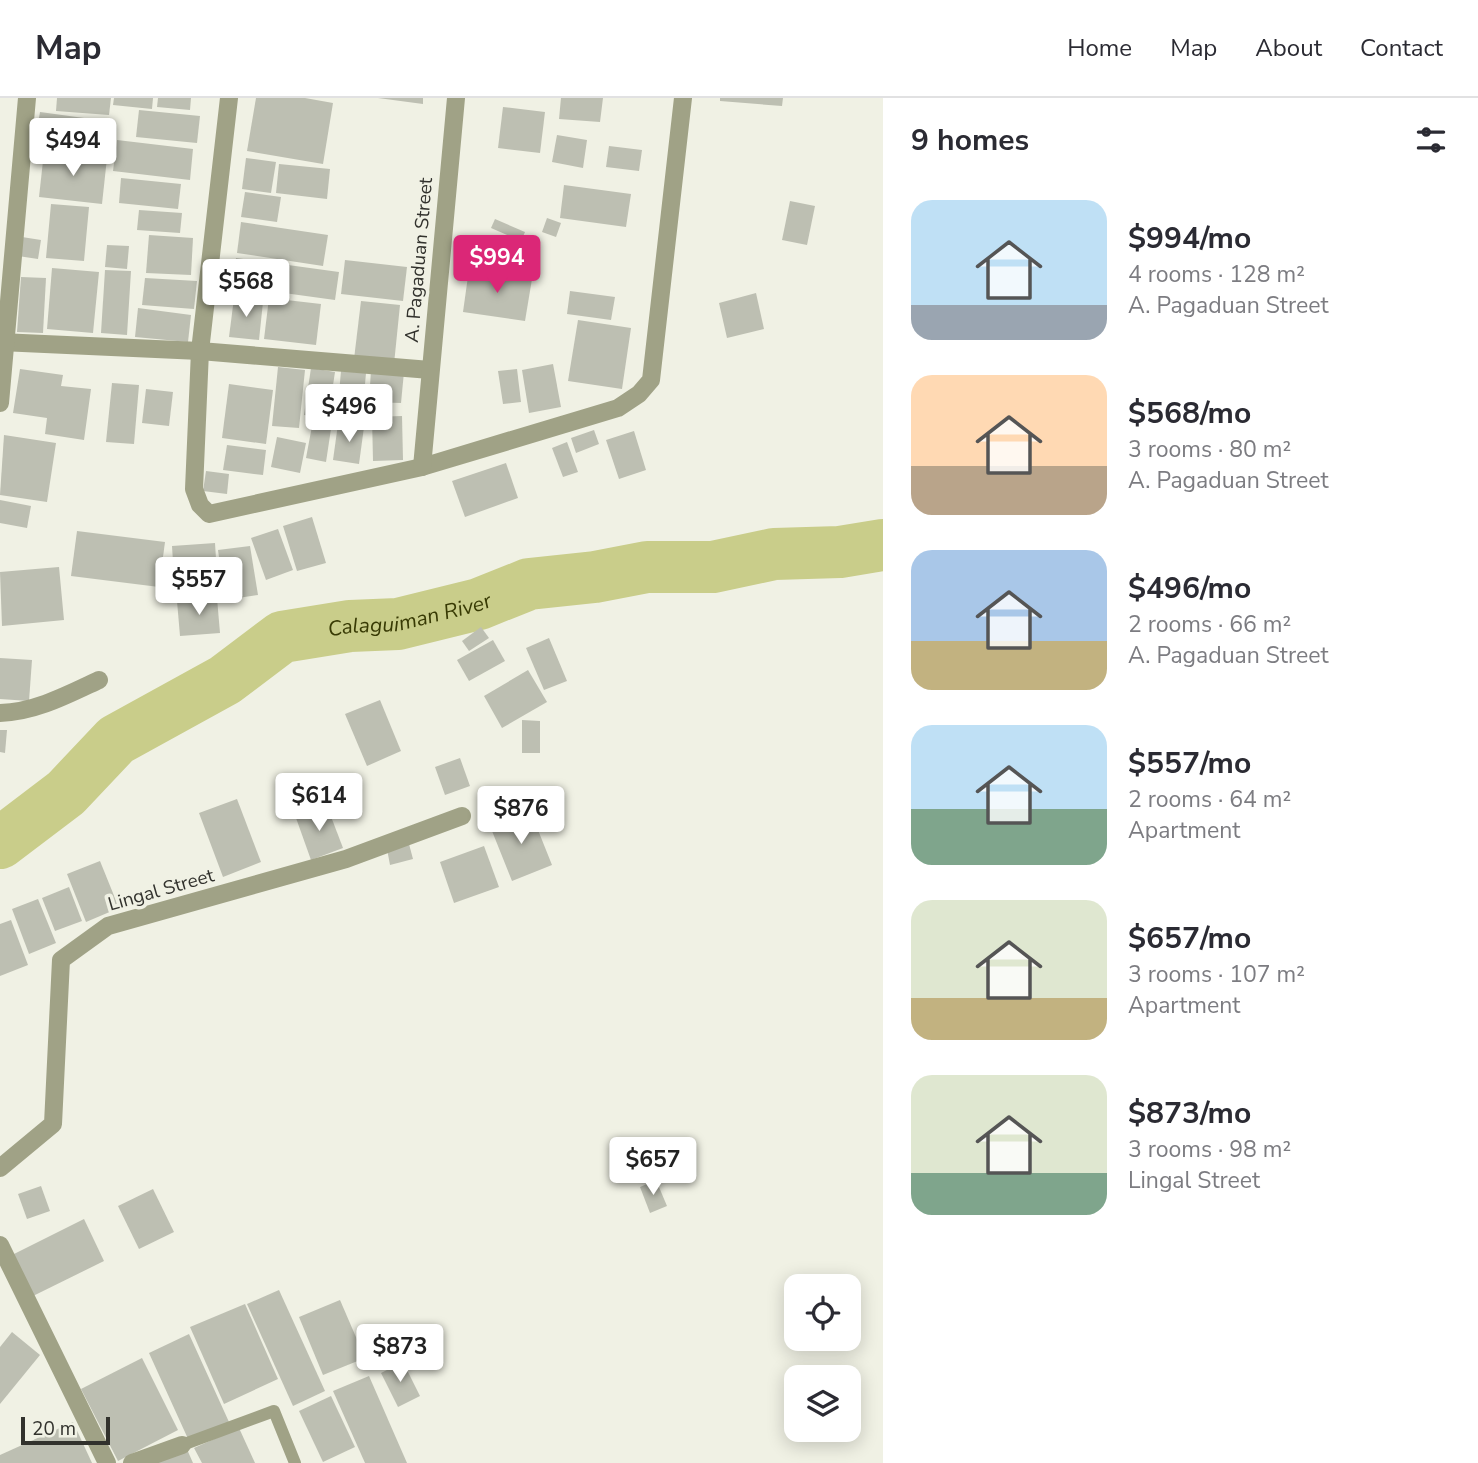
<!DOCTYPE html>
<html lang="en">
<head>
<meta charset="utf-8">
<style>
	:root { --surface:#fff; --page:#f7f7f7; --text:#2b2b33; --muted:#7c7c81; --line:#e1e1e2; --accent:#db2777 }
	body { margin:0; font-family:"Nunito Sans",sans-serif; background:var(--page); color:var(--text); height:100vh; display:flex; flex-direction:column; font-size:26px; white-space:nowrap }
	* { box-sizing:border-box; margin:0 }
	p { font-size:23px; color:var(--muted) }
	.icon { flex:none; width:38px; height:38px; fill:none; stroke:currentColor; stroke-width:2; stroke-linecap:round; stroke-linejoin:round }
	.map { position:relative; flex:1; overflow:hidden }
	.panel { display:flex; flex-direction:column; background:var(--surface); width:595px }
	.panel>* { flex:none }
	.buttons { position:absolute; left:784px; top:1176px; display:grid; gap:14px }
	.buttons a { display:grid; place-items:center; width:77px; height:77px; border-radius:14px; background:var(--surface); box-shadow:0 4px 18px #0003; font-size:35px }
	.scale { position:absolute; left:21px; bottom:18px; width:89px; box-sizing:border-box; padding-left:7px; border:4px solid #32322d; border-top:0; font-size:19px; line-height:24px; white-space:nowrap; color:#32322d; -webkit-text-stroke:5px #f0f1e4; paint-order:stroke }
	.price { position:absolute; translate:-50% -60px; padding:0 16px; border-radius:7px; background:#fff; color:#222; font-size:23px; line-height:46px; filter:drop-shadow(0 2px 4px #0008) }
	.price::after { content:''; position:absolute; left:50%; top:42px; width:21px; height:16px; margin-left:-10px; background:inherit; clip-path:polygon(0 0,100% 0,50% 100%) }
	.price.current { background:var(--accent); color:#fff }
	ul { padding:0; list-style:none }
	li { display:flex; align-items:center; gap:21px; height:175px; padding:0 28px }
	li span { display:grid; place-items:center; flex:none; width:196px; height:140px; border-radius:21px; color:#555 }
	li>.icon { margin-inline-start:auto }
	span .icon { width:84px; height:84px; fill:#fffc; stroke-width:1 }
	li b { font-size:30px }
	h2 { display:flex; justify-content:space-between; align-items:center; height:84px; padding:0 28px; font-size:30px }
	header { display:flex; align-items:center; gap:42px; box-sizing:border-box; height:98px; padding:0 35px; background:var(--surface); border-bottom:2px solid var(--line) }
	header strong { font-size:33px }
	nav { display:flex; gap:38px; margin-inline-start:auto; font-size:24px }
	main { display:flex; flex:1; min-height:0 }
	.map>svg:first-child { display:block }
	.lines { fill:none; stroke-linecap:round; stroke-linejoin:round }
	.river { stroke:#c9cd8a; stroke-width:52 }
	.building { fill:#bdbfb2 }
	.lane { stroke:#a0a286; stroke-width:12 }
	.street { stroke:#a0a286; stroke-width:18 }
	.labels { text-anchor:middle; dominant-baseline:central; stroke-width:7; stroke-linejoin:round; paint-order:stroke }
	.street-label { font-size:19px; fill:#32322d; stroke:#f0f1e4 }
	.water-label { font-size:21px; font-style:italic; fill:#383a04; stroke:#f0f1e4 }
</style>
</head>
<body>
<header>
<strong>Map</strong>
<nav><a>Home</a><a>Map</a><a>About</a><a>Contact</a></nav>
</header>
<main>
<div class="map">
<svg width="883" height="1365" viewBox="0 0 883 1365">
	<rect width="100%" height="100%" fill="#f0f1e4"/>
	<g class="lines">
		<!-- river -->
		<path class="river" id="s1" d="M 0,745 L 66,695 L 116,642 L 225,582 L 282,539 L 350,528 L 398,526 L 479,506 L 529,486 L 595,479 L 647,469 L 713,469 L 774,456 L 840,454 L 883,447"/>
	</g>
	<!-- building -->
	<g class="building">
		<polygon points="57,0 111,0 109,17 56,13"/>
		<polygon points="114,0 153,0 152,11 113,7"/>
		<polygon points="158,0 191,0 190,12 157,9"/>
		<polygon points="256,0 305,0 333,5 323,66 247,53"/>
		<polygon points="378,0 423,0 423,6"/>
		<polygon points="561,0 603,0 600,24 559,21"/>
		<polygon points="720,0 783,0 782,8 720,3"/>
		<polygon points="503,9 545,14 540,55 498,50"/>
		<polygon points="139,12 200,18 197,45 136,39"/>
		<polygon points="40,14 106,23 102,54 35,44"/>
		<polygon points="557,37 587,42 583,70 552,64"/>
		<polygon points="117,42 193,51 190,82 113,73"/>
		<polygon points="609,48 642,52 639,73 606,69"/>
		<polygon points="44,54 107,60 102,106 39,99"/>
		<polygon points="246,60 276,64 271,95 242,91"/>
		<polygon points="279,66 330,71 327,101 276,95"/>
		<polygon points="121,80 181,86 178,111 119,105"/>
		<polygon points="564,87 631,96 626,129 560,120"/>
		<polygon points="245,94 281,99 277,124 241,119"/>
		<polygon points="790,103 815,108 807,147 782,142"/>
		<polygon points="51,106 89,109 84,163 46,160"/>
		<polygon points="139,112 182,115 180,135 137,132"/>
		<polygon points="547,120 561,125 556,139 542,134"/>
		<polygon points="495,121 525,134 521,143 491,130"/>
		<polygon points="241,124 328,137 323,168 237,155"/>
		<polygon points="149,137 193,140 191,177 146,175"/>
		<polygon points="22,139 41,142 38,161 18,158"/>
		<polygon points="107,147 129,148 127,171 105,169"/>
		<polygon points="236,160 279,166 275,196 232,190"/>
		<polygon points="345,162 407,169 403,203 341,196"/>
		<polygon points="288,167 339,174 335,202 284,195"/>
		<polygon points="52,170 99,174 93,235 47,231"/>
		<polygon points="469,171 532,181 525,223 463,214"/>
		<polygon points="105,172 131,173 127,237 101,235"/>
		<polygon points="21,179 46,180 43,235 17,234"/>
		<polygon points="145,180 197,183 194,211 142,207"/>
		<polygon points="570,193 615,199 611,222 567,216"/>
		<polygon points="756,195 764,231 727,240 719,205"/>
		<polygon points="234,200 263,204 259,242 229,239"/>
		<polygon points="269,200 321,206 316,247 264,241"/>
		<polygon points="361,203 400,207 394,266 354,261"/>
		<polygon points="138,210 191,217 188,244 135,239"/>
		<polygon points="578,222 631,230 622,291 568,283"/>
		<polygon points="553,266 561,309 529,315 522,272"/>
		<polygon points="278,269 305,272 299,330 272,328"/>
		<polygon points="311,270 335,274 328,320 304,317"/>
		<polygon points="20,271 63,277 61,288 91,291 84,342 45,336 47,320 13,315"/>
		<polygon points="517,271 521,304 503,306 498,273"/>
		<polygon points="371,272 404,274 401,305 369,304"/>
		<polygon points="341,273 366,275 362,320 337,318"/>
		<polygon points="112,285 139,287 134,346 106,344"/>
		<polygon points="229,286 273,292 266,346 222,340"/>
		<polygon points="146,291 173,294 169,328 142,325"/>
		<polygon points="402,318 403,362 373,363 372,319"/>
		<polygon points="338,326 364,329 359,366 333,362"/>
		<polygon points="312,328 331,331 326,364 306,360"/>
		<polygon points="594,332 599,346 576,355 571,340"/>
		<polygon points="634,333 646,372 619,381 606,342"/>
		<polygon points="4,337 56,345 47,404 0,397"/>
		<polygon points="277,339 306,345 300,375 271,369"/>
		<polygon points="567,344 578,374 563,379 552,350"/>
		<polygon points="227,347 266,352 263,377 223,372"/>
		<polygon points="506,365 518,400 465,419 452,383"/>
		<polygon points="206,373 229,376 227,396 203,393"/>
		<polygon points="0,402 31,408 27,430 0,425"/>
		<polygon points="312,419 326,465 297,473 283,428"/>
		<polygon points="278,431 293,472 266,482 251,440"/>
		<polygon points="77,433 165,444 159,489 71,478"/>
		<polygon points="215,445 218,493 175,496 172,448"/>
		<polygon points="250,448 258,497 225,502 218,452"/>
		<polygon points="59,469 64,522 2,528 0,474"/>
		<polygon points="217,500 220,535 180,538 177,503"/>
		<polygon points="481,529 489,540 469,553 462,543"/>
		<polygon points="549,540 567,583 544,592 526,550"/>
		<polygon points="493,542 505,563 469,583 457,562"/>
		<polygon points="0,560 32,562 29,603 0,601"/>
		<polygon points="528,572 547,604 502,630 484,598"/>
		<polygon points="380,602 401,653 367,668 345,616"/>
		<polygon points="522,622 540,623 540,655 522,655"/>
		<polygon points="0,632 7,632 5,655 0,654"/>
		<polygon points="460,660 470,688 445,697 435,669"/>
		<polygon points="237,701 261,764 223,779 199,715"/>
		<polygon points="327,708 343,750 311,762 296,720"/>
		<polygon points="530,712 552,767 512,783 490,728"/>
		<polygon points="409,746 413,761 390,767 387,751"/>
		<polygon points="484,748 499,789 454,805 440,764"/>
		<polygon points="100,763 119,810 86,824 67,776"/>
		<polygon points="69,789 82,823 55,833 42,800"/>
		<polygon points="38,801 56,845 29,856 12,811"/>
		<polygon points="11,822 28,867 0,878 0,826"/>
		<polygon points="656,1082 667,1108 650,1115 640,1089"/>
		<polygon points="41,1088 50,1113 27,1121 18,1096"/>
		<polygon points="153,1091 174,1134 139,1151 118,1108"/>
		<polygon points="84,1121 104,1163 33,1198 12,1157"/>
		<polygon points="279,1192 325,1293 293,1308 247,1206"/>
		<polygon points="340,1202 365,1260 323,1277 299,1219"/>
		<polygon points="245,1206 278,1281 224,1306 190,1229"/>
		<polygon points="12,1234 40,1257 0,1306 0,1249"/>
		<polygon points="189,1236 229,1324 189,1343 149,1255"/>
		<polygon points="142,1260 178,1332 118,1363 81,1291"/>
		<polygon points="403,1264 420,1298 398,1309 381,1275"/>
		<polygon points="369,1278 407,1365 365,1365 333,1293"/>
		<polygon points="331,1298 355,1349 323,1364 299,1313"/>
		<polygon points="73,1324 92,1365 0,1365 0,1357"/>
		<polygon points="239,1330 255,1365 202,1365 194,1350"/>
		<polygon points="186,1349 193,1365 153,1365"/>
	</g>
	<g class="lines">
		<!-- lane -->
		<polyline class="lane" points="182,1347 274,1313 295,1365"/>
		<!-- street -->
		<g class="street">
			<polyline points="229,0 200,253 194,391 200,407 209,416 422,369 618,310 639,296 651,282 683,0"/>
			<polyline points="0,244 200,253 430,272"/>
			<polyline points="0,305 27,0"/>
			<polyline points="422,369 456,0"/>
			<path d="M 0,615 C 35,614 67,597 99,582"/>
			<polyline points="0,1070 53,1026 61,862 108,828 346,761 462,718"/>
			<polyline points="0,1147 107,1365"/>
			<polyline points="132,1365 182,1347"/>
		</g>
	</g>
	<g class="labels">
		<!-- street labels -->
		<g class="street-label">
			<text transform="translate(419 162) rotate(-85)">A. Pagaduan Street</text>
			<text transform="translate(161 792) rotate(-16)">Lingal Street</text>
		</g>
		<!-- water labels -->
		<g class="water-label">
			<text stroke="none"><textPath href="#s1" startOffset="481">Calaguiman River</textPath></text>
		</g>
	</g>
</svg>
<div class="buttons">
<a><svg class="icon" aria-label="locate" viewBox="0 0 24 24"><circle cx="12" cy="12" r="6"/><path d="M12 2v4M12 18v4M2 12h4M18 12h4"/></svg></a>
<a><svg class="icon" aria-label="layers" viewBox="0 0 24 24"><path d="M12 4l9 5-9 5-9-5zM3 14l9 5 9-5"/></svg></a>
</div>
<div class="scale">20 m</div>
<b class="price" style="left:73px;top:80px">$494</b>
<b class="price current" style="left:497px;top:197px">$994</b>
<b class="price" style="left:246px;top:221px">$568</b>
<b class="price" style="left:349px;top:346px">$496</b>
<b class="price" style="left:199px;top:519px">$557</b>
<b class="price" style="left:319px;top:735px">$614</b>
<b class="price" style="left:521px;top:748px">$876</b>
<b class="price" style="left:653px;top:1099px">$657</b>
<b class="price" style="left:400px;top:1286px">$873</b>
</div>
<section class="panel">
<h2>9 homes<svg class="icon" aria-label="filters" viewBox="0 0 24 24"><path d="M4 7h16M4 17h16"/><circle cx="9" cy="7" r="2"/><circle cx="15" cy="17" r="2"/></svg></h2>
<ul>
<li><span style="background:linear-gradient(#bfe0f5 75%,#9aa5b1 0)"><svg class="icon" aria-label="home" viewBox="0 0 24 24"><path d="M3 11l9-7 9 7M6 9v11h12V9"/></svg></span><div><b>$994/mo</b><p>4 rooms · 128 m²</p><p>A. Pagaduan Street</p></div></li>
<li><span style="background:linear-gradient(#ffd9b3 65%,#b9a48a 0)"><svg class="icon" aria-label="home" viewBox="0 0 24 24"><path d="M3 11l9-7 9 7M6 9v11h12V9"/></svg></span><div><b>$568/mo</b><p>3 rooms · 80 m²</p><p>A. Pagaduan Street</p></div></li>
<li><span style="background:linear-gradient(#a9c7e8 65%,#c2b280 0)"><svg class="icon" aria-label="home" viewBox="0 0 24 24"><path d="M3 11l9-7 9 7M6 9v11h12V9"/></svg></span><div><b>$496/mo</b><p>2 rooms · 66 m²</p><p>A. Pagaduan Street</p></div></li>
<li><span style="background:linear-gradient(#bfe0f5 60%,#7fa58c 0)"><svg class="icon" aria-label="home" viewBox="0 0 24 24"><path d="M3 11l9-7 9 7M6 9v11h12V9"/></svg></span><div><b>$557/mo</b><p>2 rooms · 64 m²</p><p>Apartment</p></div></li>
<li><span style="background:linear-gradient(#dfe7d0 70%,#c2b280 0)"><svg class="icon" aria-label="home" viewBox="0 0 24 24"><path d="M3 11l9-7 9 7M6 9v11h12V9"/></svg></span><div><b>$657/mo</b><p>3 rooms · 107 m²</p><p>Apartment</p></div></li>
<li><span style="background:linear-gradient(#dfe7d0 70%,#7fa58c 0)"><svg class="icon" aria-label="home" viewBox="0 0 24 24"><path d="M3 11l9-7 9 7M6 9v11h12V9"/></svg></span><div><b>$873/mo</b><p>3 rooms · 98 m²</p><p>Lingal Street</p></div></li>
</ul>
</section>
</main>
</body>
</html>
